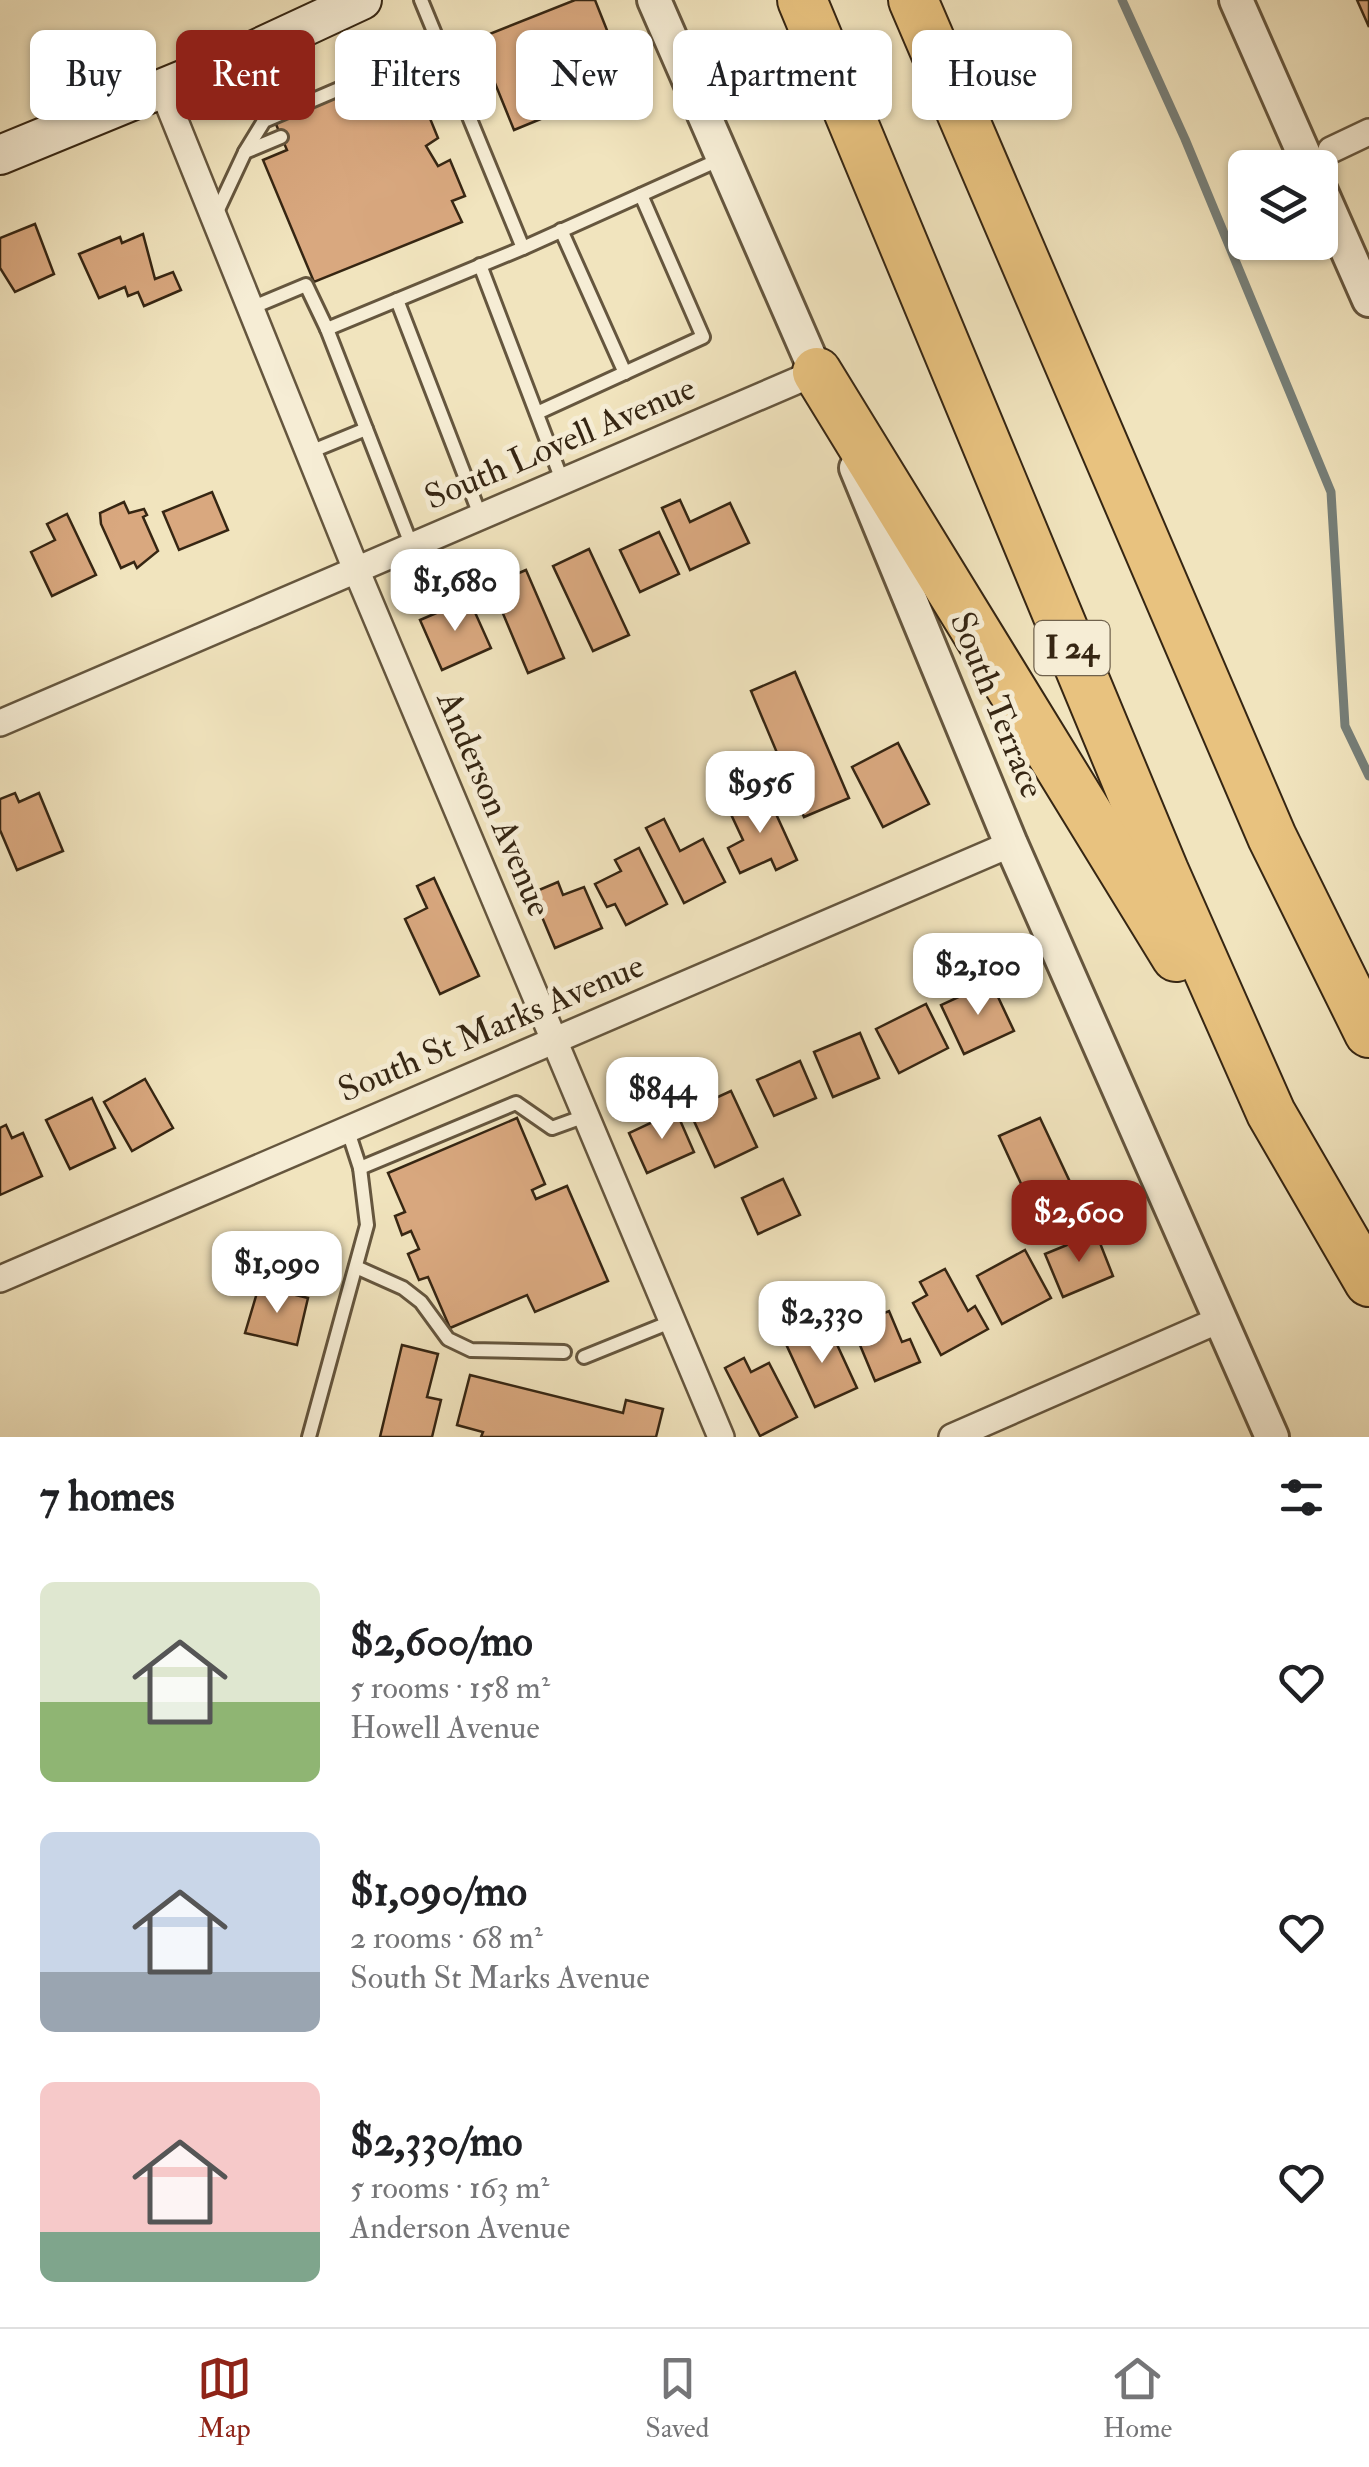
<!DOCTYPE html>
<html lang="en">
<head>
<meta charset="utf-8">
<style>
	:root { --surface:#fff; --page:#f6f6f6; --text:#202124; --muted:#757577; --line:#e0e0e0; --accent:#8f2418 }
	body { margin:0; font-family:"IM FELL Double Pica",serif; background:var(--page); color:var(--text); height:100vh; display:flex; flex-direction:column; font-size:38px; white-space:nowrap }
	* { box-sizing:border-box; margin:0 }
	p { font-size:32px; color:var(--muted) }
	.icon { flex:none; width:55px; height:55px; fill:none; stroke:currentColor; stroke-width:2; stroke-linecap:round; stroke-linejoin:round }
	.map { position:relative; height:1437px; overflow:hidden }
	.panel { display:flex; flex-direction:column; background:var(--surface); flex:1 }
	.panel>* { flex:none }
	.guide { position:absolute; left:30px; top:30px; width:1310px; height:90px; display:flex; gap:20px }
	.tools { position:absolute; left:1228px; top:150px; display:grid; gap:20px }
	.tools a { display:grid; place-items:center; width:110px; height:110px; border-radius:15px; background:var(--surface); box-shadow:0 2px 8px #0004; font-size:50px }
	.price { position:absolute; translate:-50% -85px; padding:0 22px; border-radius:20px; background:#fff; color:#222; font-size:32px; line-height:65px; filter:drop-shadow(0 2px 5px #0008) }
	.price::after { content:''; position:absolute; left:50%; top:60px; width:30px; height:22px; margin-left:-15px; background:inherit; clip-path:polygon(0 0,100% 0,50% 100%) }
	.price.current { background:var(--accent); color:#fff }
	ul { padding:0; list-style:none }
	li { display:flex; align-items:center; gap:30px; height:250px; padding:0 40px }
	li span { display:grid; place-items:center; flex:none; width:280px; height:200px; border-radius:15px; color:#555 }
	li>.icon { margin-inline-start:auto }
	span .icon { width:120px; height:120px; fill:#fffc; stroke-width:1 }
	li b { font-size:42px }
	h2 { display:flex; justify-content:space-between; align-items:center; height:120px; padding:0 40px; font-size:42px }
	.pill { padding:0 35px; border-radius:15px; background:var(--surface); box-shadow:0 2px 8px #0004; font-size:35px; line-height:90px }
	.pill.current { background:var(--accent); color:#fff }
	.tab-bar { display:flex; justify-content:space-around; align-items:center; height:140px; border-top:2px solid var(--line); background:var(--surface); font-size:28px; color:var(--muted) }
	.tab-bar a { display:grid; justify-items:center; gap:5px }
	.tab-bar .current { color:var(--accent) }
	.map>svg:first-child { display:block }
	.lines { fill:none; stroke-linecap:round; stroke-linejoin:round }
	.stream { stroke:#767f79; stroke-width:9 }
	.building { fill:#d9a87f; stroke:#362613; stroke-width:2.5 }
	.service-casing { stroke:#65563e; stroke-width:18 }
	.minor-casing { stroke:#65563e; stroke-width:30 }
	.tertiary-casing { stroke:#65563e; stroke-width:38 }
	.secondary-casing { stroke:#362613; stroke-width:42 }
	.motorway-casing { stroke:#362613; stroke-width:52 }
	.service { stroke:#f6edd5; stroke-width:12 }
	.minor { stroke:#f6edd5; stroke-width:25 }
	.tertiary { stroke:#f6edd5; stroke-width:32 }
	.secondary { stroke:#f6edd5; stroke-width:38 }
	.motorway { stroke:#e8c27f; stroke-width:48 }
	.labels { text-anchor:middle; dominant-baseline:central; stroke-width:10; stroke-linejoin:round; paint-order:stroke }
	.shield { fill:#f6edd5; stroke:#70624d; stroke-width:2.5 }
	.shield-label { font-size:32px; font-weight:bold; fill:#362613 }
	.street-label { font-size:35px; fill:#362613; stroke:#f6edd5 }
</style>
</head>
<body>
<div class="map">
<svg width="1369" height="1437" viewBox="0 0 1369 1437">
	<rect width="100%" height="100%" fill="#f1e4be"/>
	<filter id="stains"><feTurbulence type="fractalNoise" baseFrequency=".002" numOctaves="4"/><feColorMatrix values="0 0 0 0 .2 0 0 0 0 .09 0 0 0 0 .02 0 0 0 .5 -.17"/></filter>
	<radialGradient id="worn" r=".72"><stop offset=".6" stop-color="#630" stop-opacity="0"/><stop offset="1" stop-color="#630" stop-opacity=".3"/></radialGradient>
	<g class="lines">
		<!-- stream -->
		<polyline class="stream" points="1122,0 1185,139 1331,492 1345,726 1369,776"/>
	</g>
	<!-- building -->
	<g class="building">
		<polygon points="575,0 595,0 628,83 514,130 477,39"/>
		<polygon points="1357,0 1369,0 1369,27"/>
		<polygon points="359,87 371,116 420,94 438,138 426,146 438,166 450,160 465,196 452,201 462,222 314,282 263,160 287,150 275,122"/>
		<polygon points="35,224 54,274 15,292 0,268 0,238"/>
		<polygon points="143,234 155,279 173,272 181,290 144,306 138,292 128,296 125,287 99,298 79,254 120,237 122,243"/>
		<polygon points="212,492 228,530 179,550 163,512"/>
		<polygon points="680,500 690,522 730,503 749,543 690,570 662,508"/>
		<polygon points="124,502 129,513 144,509 147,515 143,517 158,551 137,568 134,562 121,568 101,524 100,513"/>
		<polygon points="67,514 96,575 52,596 31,552 55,540 47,524"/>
		<polygon points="659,532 679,574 640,592 620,550"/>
		<polygon points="589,549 629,635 593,651 553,566"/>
		<polygon points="526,570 564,658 528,673 491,585"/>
		<polygon points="469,599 491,648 442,670 420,620"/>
		<polygon points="795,672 849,798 804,817 751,691"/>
		<polygon points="898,743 929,804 883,827 852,767"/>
		<polygon points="766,792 797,860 776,870 771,859 740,873 728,848 743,840 729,810"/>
		<polygon points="15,793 19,802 39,793 63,851 17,870 0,830 0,799"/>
		<polygon points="664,819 680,851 703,839 725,882 684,903 646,828"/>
		<polygon points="639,848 667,904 626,925 615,904 607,907 595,884 621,871 615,860"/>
		<polygon points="434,878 479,976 440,994 405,919 427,908 417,886"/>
		<polygon points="558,882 563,895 584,887 602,928 555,948 532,893"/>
		<polygon points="991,982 1014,1031 964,1054 941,1005"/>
		<polygon points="926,1004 948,1048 899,1073 876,1029"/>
		<polygon points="860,1033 879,1078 833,1097 814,1052"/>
		<polygon points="800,1061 816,1098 774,1116 757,1080"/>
		<polygon points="145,1079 173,1128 132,1151 104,1102"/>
		<polygon points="731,1091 757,1147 715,1167 689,1110"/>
		<polygon points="92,1098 115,1148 70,1169 46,1120"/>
		<polygon points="676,1111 694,1152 647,1173 629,1133"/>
		<polygon points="517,1118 545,1184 532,1190 536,1199 567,1186 608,1281 535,1312 527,1295 450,1328 428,1277 419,1280 408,1254 419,1249 411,1231 402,1235 395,1216 405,1212 388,1173"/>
		<polygon points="1040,1118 1070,1182 1029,1201 999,1136"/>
		<polygon points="6,1125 12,1138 23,1133 42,1176 0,1195 0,1128"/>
		<polygon points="783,1179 800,1215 758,1234 742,1198"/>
		<polygon points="1096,1233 1113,1276 1063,1297 1045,1254"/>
		<polygon points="1025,1250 1051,1298 1002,1324 977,1276"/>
		<polygon points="945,1269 968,1311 975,1306 988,1329 941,1355 913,1303 927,1295 920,1282"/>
		<polygon points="259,1286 308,1298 297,1345 245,1333"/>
		<polygon points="889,1311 902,1342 910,1339 920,1362 875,1381 852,1326"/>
		<polygon points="828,1325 857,1388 815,1407 786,1344"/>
		<polygon points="402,1345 438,1354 427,1397 441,1400 432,1437 380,1437"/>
		<polygon points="744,1358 751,1372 769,1363 797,1417 760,1436 725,1368"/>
		<polygon points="470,1375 623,1413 626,1400 663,1409 656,1437 481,1437 483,1432 457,1425"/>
	</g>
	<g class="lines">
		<!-- service casing -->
		<g class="service-casing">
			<g id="service">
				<polyline points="421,0 523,248 723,158"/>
				<polyline points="364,98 447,63"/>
				<polyline points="245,152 264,121 367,77 402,82"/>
				<polyline points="216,214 245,152 281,137"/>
				<polyline points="561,230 625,373"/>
				<polyline points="480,265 562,480"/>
				<polyline points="397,300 480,515"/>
				<polyline points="251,308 306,285 327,329 523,248"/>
				<polyline points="327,329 411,544"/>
				<polyline points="537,413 703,337 641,195"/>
				<polyline points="310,452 366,429"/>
				<polyline points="360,1168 516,1103 552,1128 588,1115"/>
				<polyline points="356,1267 403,1288 421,1302 448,1339 471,1350 564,1352"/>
				<polyline points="584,1357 673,1321"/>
				<polyline points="309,1437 367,1225 360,1168 347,1128"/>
			</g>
		</g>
		<!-- minor casing -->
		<g class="minor-casing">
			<g id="minor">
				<polyline points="161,86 355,567 721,1437"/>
				<polyline points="1331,150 1369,132"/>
				<polyline points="0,723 817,372"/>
				<polyline points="0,1279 1011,844"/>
				<polyline points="952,1437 1219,1320"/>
			</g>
		</g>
		<!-- tertiary casing -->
		<g class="tertiary-casing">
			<g id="tertiary">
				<polyline points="654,0 824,390"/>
				<polyline points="1236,0 1310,168"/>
				<polyline points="1320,189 1369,300"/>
				<polyline points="856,468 1011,844 1272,1437"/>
			</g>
		</g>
		<!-- secondary casing -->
		<g class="secondary-casing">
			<polyline id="secondary" points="0,155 246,54 362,0"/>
		</g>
		<!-- motorway casing -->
		<g class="motorway-casing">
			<g id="motorway">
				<polyline points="802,0 1164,871 1271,1113 1369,1282"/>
				<polyline points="913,0 1272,837 1369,1033"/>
				<polyline points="817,372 1176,957"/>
			</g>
		</g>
		<!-- service -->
		<use href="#service" class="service"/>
		<!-- minor -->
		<use href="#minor" class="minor"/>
		<!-- tertiary -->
		<use href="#tertiary" class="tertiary"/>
		<!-- secondary -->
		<use href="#secondary" class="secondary"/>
		<!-- motorway -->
		<use href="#motorway" class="motorway"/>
	</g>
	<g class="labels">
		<!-- shield labels -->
		<rect class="shield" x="1034.5" y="621" width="75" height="54" rx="8"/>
		<g class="shield-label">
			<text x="1072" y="648">I 24</text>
		</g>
		<!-- street labels -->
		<g class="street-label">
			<text transform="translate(560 443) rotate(-23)">South Lovell Avenue</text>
			<text transform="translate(997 705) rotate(68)">South Terrace</text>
			<text transform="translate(494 804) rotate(67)">Anderson Avenue</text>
			<text transform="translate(491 1028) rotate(-23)">South St Marks Avenue</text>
		</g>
	</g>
	<rect width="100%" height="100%" filter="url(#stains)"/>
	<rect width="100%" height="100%" fill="url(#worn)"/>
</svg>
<div class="tools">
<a><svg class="icon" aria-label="layers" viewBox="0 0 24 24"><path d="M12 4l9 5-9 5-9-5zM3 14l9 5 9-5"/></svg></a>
</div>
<b class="price" style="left:455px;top:634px">$1,680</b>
<b class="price" style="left:760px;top:836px">$956</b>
<b class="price" style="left:978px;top:1018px">$2,100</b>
<b class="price" style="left:662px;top:1142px">$844</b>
<b class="price current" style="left:1079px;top:1265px">$2,600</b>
<b class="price" style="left:277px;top:1316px">$1,090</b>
<b class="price" style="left:822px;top:1366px">$2,330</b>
<div class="guide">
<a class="pill">Buy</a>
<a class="pill current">Rent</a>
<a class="pill">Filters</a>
<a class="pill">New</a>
<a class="pill">Apartment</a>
<a class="pill">House</a>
</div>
</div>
<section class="panel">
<h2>7 homes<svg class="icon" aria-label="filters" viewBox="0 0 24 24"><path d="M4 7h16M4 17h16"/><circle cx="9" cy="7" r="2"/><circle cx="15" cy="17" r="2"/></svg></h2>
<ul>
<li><span style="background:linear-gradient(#dfe7d0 60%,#8fb573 0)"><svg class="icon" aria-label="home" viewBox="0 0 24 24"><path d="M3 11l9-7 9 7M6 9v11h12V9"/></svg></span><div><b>$2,600/mo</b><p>5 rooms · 158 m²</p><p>Howell Avenue</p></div><svg class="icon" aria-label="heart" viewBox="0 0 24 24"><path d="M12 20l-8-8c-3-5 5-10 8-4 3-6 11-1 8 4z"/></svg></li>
<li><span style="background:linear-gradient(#c9d6e8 70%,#9aa5b1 0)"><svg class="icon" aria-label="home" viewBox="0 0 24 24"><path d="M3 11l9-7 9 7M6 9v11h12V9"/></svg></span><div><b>$1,090/mo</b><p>2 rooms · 68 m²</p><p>South St Marks Avenue</p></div><svg class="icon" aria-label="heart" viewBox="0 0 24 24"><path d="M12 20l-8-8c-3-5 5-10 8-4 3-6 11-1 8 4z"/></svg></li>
<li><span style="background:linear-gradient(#f6c9c9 75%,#7fa58c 0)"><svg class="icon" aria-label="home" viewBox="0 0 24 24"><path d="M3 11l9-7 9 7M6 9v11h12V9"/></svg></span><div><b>$2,330/mo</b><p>5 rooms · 163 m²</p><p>Anderson Avenue</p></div><svg class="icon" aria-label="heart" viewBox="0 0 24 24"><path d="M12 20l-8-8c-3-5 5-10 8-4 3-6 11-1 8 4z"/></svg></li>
</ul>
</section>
<nav class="tab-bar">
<a class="current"><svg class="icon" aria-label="map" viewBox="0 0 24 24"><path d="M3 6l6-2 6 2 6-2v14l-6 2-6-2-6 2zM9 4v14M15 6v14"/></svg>Map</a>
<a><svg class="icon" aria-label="saved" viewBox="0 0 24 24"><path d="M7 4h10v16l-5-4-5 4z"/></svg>Saved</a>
<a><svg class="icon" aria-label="home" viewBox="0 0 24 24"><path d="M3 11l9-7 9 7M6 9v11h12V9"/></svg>Home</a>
</nav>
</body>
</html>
